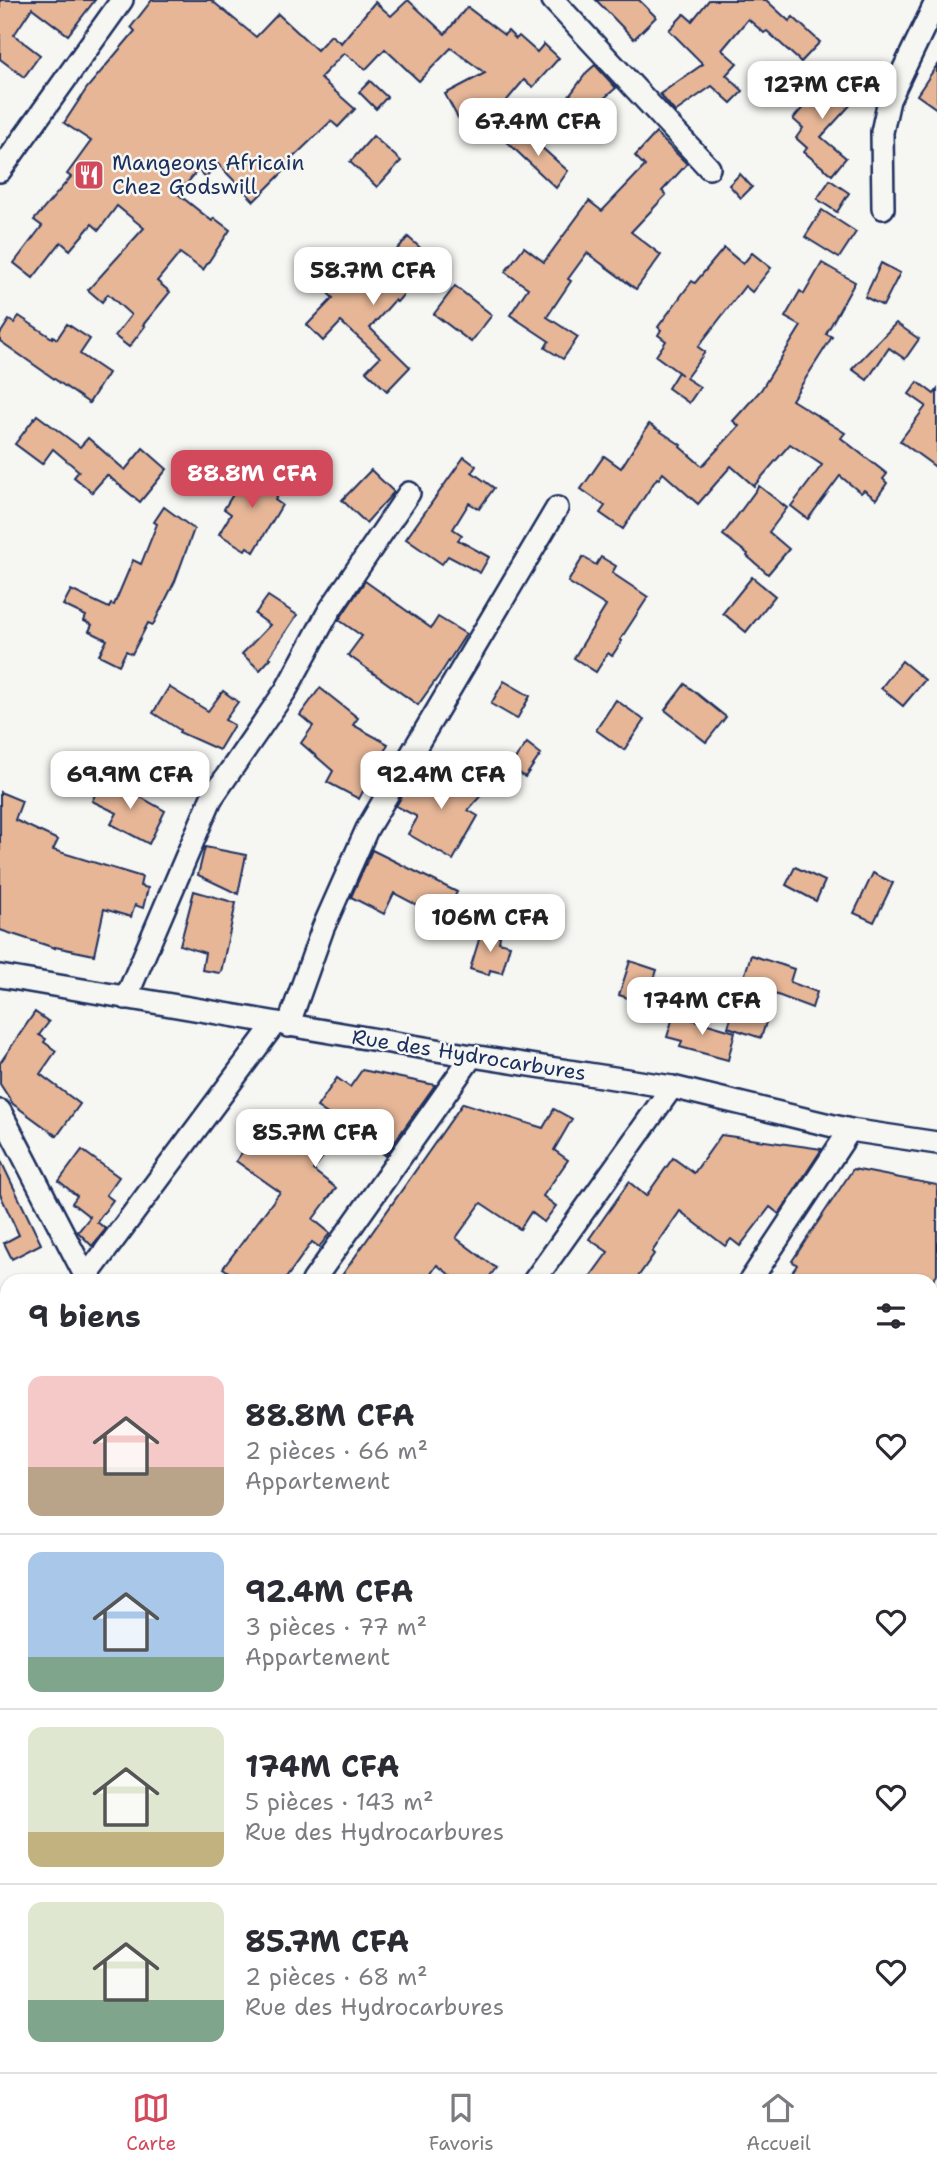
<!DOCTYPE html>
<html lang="fr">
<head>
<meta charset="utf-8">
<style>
	:root { --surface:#fff; --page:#f2f2f3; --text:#2b2b33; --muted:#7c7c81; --line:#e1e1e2; --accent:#d1495b }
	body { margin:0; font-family:"Shantell Sans",sans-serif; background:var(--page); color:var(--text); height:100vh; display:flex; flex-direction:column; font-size:26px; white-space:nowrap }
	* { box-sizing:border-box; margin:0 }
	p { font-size:23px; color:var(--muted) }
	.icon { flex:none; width:38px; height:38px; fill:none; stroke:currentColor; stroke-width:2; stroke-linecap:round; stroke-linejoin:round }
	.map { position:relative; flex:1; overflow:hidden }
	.side { position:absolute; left:0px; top:1274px; width:938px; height:798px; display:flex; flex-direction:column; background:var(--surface); border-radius:21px 21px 0 0; box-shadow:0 2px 5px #0004 }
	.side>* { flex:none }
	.price { position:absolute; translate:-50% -60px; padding:0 16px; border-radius:14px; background:#fff; color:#222; font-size:23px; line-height:46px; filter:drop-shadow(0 2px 4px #0008) }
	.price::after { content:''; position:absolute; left:50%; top:42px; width:21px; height:16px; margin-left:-10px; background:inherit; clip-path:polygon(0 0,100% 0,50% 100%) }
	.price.selected { background:var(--accent); color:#fff }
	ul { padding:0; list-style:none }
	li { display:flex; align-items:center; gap:21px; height:175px; padding:0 28px }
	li+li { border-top:2px solid var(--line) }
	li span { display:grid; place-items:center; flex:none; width:196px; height:140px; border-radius:14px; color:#555 }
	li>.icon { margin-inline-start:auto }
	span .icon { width:84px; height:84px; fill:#fffc; stroke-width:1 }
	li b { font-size:30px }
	h2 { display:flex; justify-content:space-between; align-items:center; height:84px; padding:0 28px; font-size:30px }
	.tabs { display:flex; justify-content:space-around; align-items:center; height:98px; border-top:2px solid var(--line); background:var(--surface); font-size:19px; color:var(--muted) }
	.tabs a { display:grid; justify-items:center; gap:4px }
	.tabs .selected { color:var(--accent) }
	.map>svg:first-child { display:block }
	.green { fill:#cae59c; stroke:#728a7d; stroke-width:2 }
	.water { fill:#9dc9f6; stroke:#698bb9; stroke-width:2 }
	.building { fill:#e6b697; stroke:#1b2f5e; stroke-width:2 }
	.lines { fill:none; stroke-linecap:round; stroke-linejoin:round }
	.street-casing { stroke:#1b2f5e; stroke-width:26 }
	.street { stroke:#f6f6f2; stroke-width:21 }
	.labels { text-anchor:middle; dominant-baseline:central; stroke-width:5; stroke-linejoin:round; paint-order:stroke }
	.poi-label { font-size:21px; fill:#1b2f5e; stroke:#f6f6f2; text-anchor:start }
	.street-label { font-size:21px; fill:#1b2f5e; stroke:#f6f6f2 }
</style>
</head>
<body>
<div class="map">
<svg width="937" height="2072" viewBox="0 0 937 2072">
	<rect width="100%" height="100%" fill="#f6f6f2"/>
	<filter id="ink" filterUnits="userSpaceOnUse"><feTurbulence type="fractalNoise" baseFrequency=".0143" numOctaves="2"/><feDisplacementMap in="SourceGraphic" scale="14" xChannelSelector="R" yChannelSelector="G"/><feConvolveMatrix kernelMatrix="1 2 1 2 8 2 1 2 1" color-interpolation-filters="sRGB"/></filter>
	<g filter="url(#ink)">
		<!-- green -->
		<polygon class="green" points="937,1288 937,2072 932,2072 920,2065 931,2065 931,1296"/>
		<!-- water -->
		<polygon class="water" points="396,2065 895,2065 897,2072 398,2072"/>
		<!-- building -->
		<g class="building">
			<polygon points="0,0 95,0 68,35 32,8 14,35 40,55 24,77 0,59"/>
			<polygon points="152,0 211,0 256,37 278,14 317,50 331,35 341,43 375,2 391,16 408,0 445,34 467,7 504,35 508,31 516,39 519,36 537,52 544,44 559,58 533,87 524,80 502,106 507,110 496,122 479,107 458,118 445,94 485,73 451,48 419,81 385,49 366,69 344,53 320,78 355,109 338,127 331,121 281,169 283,172 254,201 217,163 206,177 198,170 178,194 212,221 214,218 230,230 203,270 180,253 157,281 170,292 143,325 145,326 129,347 115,336 131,315 108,294 102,302 88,290 144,228 117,206 99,230 92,224 70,250 61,242 33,278 14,263 42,226 34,220 71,177 67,174 91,141 64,123 87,88 135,31 131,27"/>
			<polygon points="596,0 639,0 656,17 634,39"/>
			<polygon points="709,0 766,0 789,21 793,17 820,42 801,62 767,31 764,33 748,19 722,50 737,63 726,75 743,91 731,103 712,86 675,112 660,94 703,64 669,30 684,14 692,21"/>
			<polygon points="595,65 616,88 601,101 607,105 587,131 559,110 587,72"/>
			<polygon points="937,65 937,109 917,95"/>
			<polygon points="822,72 854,101 821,137 846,158 832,175 804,152 807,148 796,138 803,128 793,119 810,99 803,92"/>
			<polygon points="370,81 387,97 376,109 359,92"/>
			<polygon points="521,129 568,171 556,188 506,141"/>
			<polygon points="656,133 687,164 662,191 666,195 631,232 661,255 636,289 587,253 568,279 571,281 547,317 578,337 563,359 545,348 549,341 510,315 528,288 505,272 524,247 544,262 589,201 602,211 645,166 635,156"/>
			<polygon points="373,136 401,161 377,187 350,162"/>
			<polygon points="740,174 752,187 741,198 729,185"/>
			<polygon points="830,180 849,193 837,212 817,199"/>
			<polygon points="822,210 856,232 839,258 805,237"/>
			<polygon points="408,237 434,260 397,302 395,300 370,328 410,367 387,391 366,371 380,357 341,322 323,341 307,325 333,298 317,283 328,270 345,286 353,278 363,288"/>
			<polygon points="724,248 743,264 752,253 771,268 752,292 745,286 698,347 705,352 686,378 700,387 689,403 668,388 678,372 682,375 656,356 666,341 658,335 661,330 658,327 692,281 695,283"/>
			<polygon points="822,263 855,282 826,334 832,337 792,400 845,433 841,438 887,474 883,479 887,483 876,499 864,490 861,493 840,476 808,519 791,506 822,465 790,444 754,486 731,466 698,504 663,473 659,479 657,478 623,529 600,513 605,506 581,489 604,456 621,468 649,424 681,445 680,447 702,466 739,426 733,421 761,390 801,326 785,317 800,291 804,294"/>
			<polygon points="881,263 900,273 883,306 865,297"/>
			<polygon points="455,286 492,315 471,342 434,314"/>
			<polygon points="19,316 52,338 53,336 57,339 67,324 90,339 80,354 108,373 89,403 0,341 0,334 9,320 14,323"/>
			<polygon points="896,323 919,339 905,359 889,348 867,380 852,369"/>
			<polygon points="918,382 934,394 937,390 937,468 900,441 926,406 909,394"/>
			<polygon points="37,415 80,447 88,438 125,470 143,448 167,469 140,502 107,475 92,492 74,477 79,471 53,449 42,464 15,444"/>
			<polygon points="464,457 476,466 472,472 494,488 479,509 469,503 453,529 462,535 458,540 489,557 480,573 448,556 442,564 406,539"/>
			<polygon points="250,467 283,488 275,500 282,505 254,552 247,547 245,550 219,534 231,514 224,509"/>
			<polygon points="371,470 394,492 366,523 342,500"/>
			<polygon points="759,486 787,508 769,532 789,549 768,574 747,556 748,554 723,535"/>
			<polygon points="164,507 194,529 175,581 153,625 148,623 132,654 126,651 119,665 99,655 107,640 89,631 92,625 84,621 86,616 63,605 71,590 109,608 111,604 114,605 133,560 141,564 157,524 154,522"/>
			<polygon points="583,557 596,565 601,557 616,566 612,573 648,597 620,640 622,641 612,656 608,653 596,672 574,658 606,606 568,582"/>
			<polygon points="752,577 775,596 746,632 723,613"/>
			<polygon points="365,581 431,628 438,617 466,634 443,670 418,705 348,655 362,636 339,620"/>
			<polygon points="268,596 297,615 269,657 271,658 260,670 242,654 270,625 255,614"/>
			<polygon points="902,661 925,680 903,706 881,688"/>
			<polygon points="504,681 530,696 517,719 491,704"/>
			<polygon points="685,684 726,717 706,742 665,710"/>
			<polygon points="169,687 208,711 223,691 238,702 225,720 234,725 219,750 179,732 180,730 153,713"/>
			<polygon points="320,688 358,718 353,725 388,744 359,799 327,782 333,771 301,743 313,726 300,715"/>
			<polygon points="616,700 644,720 624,750 596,730"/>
			<polygon points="527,743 541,754 525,777 510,766"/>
			<polygon points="459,769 484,792 468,810 478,816 453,860 408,834 416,820 416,816 396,806 417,771 444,785"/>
			<polygon points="102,780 135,794 165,811 149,844 111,824 117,813 92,801"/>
			<polygon points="0,792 22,801 15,820 58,840 53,850 142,877 140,886 148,888 143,908 135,905 131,917 104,909 94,955 55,947 55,948 0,930"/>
			<polygon points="205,847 246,855 238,894 198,875"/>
			<polygon points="372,850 457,892 443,919 394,893 384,914 351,897"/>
			<polygon points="795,867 825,881 816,901 786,885"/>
			<polygon points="873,873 893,883 874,922 854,913"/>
			<polygon points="194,891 236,903 221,972 219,973 202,970 205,953 180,945"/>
			<polygon points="482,930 500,936 499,942 510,945 502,973 490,970 489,975 470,969"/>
			<polygon points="751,955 794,969 790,982 817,992 812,1008 775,994 761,1038 728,1027"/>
			<polygon points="630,961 657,970 646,1004 619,995"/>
			<polygon points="35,1012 49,1022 39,1035 46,1039 44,1042 56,1051 40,1074 80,1104 57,1136 13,1104 0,1084 0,1063"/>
			<polygon points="674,1014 735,1032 728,1060 680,1047 682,1041 667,1037"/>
			<polygon points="362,1070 435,1085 385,1155 346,1127 313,1170 336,1188 313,1219 330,1233 319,1247 312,1242 284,1281 241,1281 223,1268 280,1192 236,1161 267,1117 306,1145 329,1115 317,1107 337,1078 350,1087"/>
			<polygon points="463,1103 543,1128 554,1109 572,1119 554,1150 568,1160 543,1196 556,1206 544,1222 531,1212 520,1229 481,1203 456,1238 496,1268 486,1281 458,1281 437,1265 426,1281 338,1281"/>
			<polygon points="721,1135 822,1149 779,1214 770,1207 740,1246 731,1239 725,1246 680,1211 652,1252 654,1254 635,1281 587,1281 608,1252 589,1239 629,1182 646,1196 673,1158 694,1173"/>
			<polygon points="82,1150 119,1177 106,1195 113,1200 97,1222 106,1229 92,1246 78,1232 90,1217 72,1203 77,1196 59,1181"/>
			<polygon points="0,1159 41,1244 12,1259 4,1243 19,1235 0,1194"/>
			<polygon points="853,1169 937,1185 937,1274 932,1281 786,1281 797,1265 792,1261"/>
		</g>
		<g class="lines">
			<!-- street casing -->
			<g class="street-casing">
				<g id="street">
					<polyline points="553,0 709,168"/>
					<polyline points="0,171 122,0"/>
					<polyline points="883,208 882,132 889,100 937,0"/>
					<polyline points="0,976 472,1056 672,1087 850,1130 937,1143"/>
					<polyline points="126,998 211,799 286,690 329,611 409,493"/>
					<polyline points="288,1026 323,928 367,829 557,508"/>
					<polyline points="0,1111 88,1281"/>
					<polyline points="86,1277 275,1023"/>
					<polyline points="313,1281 472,1056"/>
					<polyline points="534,1281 672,1087"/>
					<polyline points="750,1281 850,1130"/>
					<polyline points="0,1431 7,1445"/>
					<polyline points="286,2065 287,2072"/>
					<polyline points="322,2065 326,2072"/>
				</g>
			</g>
			<!-- street -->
			<use href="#street" class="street"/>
		</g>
	</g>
	<!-- icons -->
	<defs>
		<g id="restaurant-square" transform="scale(1.575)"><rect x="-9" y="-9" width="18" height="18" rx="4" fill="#d1495b" stroke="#f6f6f2"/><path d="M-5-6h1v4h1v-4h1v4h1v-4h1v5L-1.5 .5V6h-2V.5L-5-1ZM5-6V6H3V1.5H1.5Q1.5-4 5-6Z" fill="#fff"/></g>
	</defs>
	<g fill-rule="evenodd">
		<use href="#restaurant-square" x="89" y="175"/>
	</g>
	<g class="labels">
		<!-- poi labels -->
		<g class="poi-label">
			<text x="112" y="163">Mangeons Africain<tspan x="112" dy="24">Chez Godswill</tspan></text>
		</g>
		<!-- street labels -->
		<g class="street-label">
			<text transform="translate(469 1055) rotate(9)">Rue des Hydrocarbures</text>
		</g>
	</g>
</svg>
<b class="price" style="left:822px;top:121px">127M CFA</b>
<b class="price" style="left:538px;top:158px">67.4M CFA</b>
<b class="price" style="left:373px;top:307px">58.7M CFA</b>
<b class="price selected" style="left:252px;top:510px">88.8M CFA</b>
<b class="price" style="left:130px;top:811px">69.9M CFA</b>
<b class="price" style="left:441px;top:811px">92.4M CFA</b>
<b class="price" style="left:490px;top:954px">106M CFA</b>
<b class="price" style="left:702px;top:1037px">174M CFA</b>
<b class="price" style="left:315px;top:1169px">85.7M CFA</b>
<section class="side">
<h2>9 biens<svg class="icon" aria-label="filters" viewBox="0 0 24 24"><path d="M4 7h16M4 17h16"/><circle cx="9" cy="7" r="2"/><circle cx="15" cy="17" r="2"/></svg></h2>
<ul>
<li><span style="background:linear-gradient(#f6c9c9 65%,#b9a48a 0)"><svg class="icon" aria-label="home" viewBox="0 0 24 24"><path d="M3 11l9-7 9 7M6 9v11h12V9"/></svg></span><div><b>88.8M CFA</b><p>2 pièces · 66 m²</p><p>Appartement</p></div><svg class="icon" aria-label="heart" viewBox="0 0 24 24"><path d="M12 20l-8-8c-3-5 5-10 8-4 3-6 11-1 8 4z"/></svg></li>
<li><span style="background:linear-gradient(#a9c7e8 75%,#7fa58c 0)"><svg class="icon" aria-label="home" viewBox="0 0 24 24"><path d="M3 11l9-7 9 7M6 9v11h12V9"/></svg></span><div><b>92.4M CFA</b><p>3 pièces · 77 m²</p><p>Appartement</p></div><svg class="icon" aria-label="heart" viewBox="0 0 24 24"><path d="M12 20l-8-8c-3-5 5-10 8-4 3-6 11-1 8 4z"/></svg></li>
<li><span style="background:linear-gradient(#dfe7d0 75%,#c2b280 0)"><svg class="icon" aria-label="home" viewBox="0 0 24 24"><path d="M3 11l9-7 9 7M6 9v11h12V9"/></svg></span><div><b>174M CFA</b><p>5 pièces · 143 m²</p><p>Rue des Hydrocarbures</p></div><svg class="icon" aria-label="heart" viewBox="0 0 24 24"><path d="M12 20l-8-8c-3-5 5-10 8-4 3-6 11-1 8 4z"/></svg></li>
<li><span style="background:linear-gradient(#dfe7d0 70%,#7fa58c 0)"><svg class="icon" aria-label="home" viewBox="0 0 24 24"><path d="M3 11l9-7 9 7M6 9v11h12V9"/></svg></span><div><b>85.7M CFA</b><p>2 pièces · 68 m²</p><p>Rue des Hydrocarbures</p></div><svg class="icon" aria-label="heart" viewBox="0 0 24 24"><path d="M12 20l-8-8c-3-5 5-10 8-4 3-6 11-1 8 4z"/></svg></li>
</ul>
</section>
</div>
<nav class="tabs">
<a class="selected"><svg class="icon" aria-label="map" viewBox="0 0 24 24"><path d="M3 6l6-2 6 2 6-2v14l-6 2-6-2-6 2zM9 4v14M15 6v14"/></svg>Carte</a>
<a><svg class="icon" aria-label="saved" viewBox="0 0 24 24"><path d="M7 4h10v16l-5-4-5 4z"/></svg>Favoris</a>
<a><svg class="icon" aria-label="home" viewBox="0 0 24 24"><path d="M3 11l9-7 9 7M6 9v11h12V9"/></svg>Accueil</a>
</nav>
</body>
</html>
